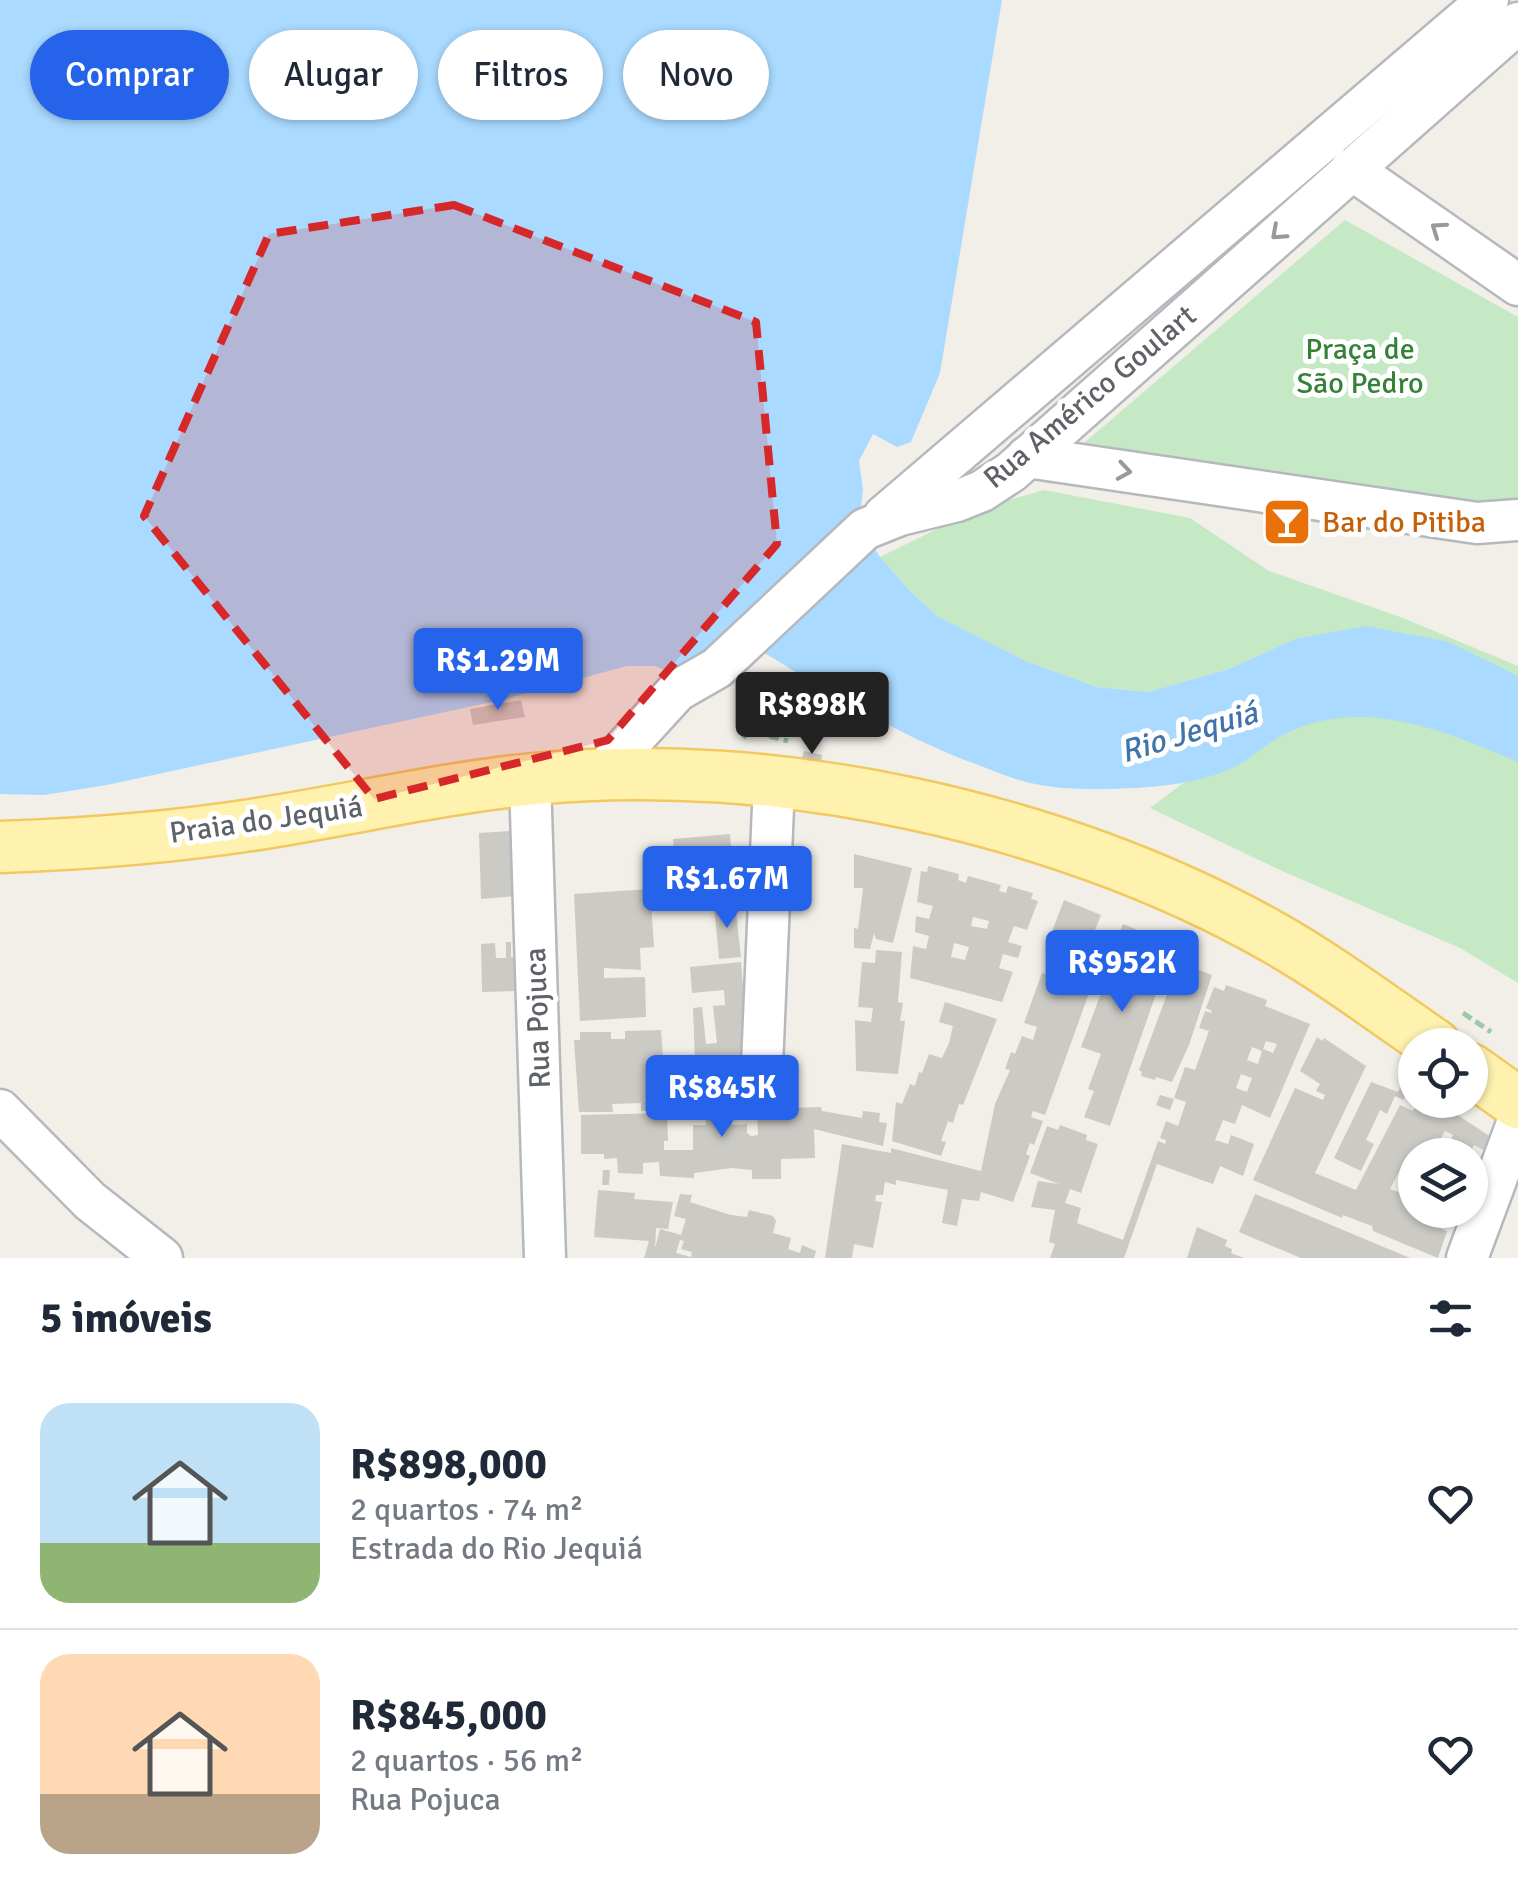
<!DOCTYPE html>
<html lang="pt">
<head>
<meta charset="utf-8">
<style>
	:root { --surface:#fff; --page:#f6f6f7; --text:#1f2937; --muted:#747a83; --line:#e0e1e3; --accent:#2563eb }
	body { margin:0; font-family:Signika,sans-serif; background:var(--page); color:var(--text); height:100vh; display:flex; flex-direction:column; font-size:38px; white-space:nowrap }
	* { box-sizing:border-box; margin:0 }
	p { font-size:32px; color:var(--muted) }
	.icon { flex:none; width:55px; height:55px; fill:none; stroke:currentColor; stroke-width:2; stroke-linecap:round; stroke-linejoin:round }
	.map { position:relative; height:1258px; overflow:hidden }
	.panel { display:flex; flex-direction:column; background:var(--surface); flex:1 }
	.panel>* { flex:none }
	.hud { position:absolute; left:30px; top:30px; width:1000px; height:90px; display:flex; gap:20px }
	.controls { position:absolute; left:1398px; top:1028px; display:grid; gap:20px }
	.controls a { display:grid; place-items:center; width:90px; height:90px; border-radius:50%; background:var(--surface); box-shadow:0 2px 8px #0004; font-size:50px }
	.price { position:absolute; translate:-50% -85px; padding:0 22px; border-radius:10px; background:var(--accent); color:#fff; font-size:32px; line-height:65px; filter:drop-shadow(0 2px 5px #0008) }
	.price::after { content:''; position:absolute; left:50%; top:60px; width:30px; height:22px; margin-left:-15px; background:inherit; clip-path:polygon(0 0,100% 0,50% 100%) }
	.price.selected { background:#222; color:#fff }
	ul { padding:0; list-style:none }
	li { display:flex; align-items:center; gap:30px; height:250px; padding:0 40px }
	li+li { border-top:2px solid var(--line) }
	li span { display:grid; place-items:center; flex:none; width:280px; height:200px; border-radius:30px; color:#555 }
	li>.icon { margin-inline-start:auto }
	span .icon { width:120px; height:120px; fill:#fffc; stroke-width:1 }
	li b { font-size:42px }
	h2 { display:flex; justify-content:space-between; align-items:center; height:120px; padding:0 40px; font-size:42px }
	.pill { padding:0 35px; border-radius:45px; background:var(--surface); box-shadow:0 2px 8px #0004; font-size:35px; line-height:90px }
	.pill.selected { background:var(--accent); color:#fff }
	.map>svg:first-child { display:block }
	.green { fill:#c5e8c5 }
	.water { fill:#aadaff }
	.building { fill:#cccac5; fill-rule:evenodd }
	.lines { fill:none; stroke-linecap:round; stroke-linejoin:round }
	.minor-casing { stroke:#b5b8bc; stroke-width:45 }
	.major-casing { stroke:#f2c960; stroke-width:55 }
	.path { stroke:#9cc7a9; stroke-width:5; stroke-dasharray:10 5; stroke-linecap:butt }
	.minor { stroke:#fff; stroke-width:40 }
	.major { stroke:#fff2af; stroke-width:50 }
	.oneway { stroke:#979a9d }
	.marked { fill:#d62828; fill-opacity:0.2; stroke:#d62828; stroke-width:8; stroke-dasharray:20 12; stroke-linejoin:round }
	.labels { text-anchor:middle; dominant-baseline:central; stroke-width:10; stroke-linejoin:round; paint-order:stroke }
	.park-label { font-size:30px; fill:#348238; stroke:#fff }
	.street-label { font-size:30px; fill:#5f6368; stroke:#fff }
	.food-label { font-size:30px; fill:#c56008; stroke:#fff; text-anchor:start }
	.water-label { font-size:32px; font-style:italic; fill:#4174aa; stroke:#fff }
</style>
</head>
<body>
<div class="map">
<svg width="1518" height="1258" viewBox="0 0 1518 1258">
	<rect width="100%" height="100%" fill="#f1efe8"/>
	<!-- green -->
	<g class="green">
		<polygon points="1345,220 1518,317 1518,504 1499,509 1084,443"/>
		<polygon points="1044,490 1190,518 1269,571 1403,618 1518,666 1518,682 1295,639 1229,669 1148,692 1095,687 1026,661 937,616 908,589 880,557 980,508"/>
		<polygon points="1330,702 1518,743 1518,983 1460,948 1280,870 1150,808 1222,754"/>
	</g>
	<!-- water -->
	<path class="water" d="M 0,0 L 1002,0 L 940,373 L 911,442 L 897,447 L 873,434 L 859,461 L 863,489 L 859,524 L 880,557 L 908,589 L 937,616 L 1026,661 L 1096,687 L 1148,692 L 1229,669 L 1295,639 L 1366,626 L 1449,642 L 1518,676 L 1518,762 C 1446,731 1361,695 1285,734 C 1267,743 1252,758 1234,767 C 1207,781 1167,786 1137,788 C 1111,789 1080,790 1054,787 C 1029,785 1003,775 981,766 C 892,734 814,682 733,634 L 676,674 L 654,666 L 627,666 L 501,700 L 107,785 L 44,795 L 0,794 Z"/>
	<!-- building -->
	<g class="building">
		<polygon points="521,700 525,717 473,725 470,709"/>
		<polygon points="804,751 822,755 821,762 802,758"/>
		<polygon points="511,831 520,839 517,896 481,899 479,833"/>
		<polygon points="730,834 734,889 715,890 716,897 678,903 673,839"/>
		<polygon points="854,854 912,868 893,943 876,939 874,933 870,949 854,948 854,928 858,929 863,888 854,888"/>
		<path d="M 928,866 L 959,874 L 958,880 L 966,883 L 968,876 L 1001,885 L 999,891 L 1006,893 L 1008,886 L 1033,893 L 1031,899 L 1038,901 L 1027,930 L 1014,926 L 1008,942 L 1022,946 L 1018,958 L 1003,954 L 999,968 L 1013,972 L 1002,1002 L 910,978 L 913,946 L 926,949 L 929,936 L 915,932 L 916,916 L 929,919 L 933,906 L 917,902 L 921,871 L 927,872 ZM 973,917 L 989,921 L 987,929 L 971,926 ZM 954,943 L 969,947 L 965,960 L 951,957 Z"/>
		<polygon points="650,889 654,947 640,948 641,970 604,968 604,978 645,977 646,1017 580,1021 574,894"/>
		<polygon points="1064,900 1101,915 1091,940 1079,935 1070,959 1045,950"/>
		<polygon points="735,903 741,957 719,959 714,905"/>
		<polygon points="1123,924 1173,945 1110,1126 1084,1117 1094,1091 1088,1089 1101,1054 1081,1047 1103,988 1098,986"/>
		<polygon points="506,942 511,942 511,957 518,957 518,991 482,992 481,944 495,943 496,958 506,958"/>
		<polygon points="876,950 902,952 898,1002 903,1003 900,1021 905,1021 898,1074 856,1071 855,1020 871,1022 873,1008 858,1007 862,962 875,963"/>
		<polygon points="741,962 753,1110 741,1110 741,1101 695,1104 693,1069 738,1067 738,1058 695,1060 693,1008 702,1007 706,1044 717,1043 713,1006 725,1005 724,990 692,993 690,967"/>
		<polygon points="1179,962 1212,975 1189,1045 1172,1082 1156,1077 1155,1080 1141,1076 1142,1072 1139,1070"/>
		<polygon points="1081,966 1097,971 1045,1115 1033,1111 1031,1117 1043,1121 1034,1145 1030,1143 1026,1154 1030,1156 1013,1202 981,1192 979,1201 962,1199 957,1226 942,1223 948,1190 896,1180 896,1185 885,1182 883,1195 876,1195 875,1201 882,1202 873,1248 854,1244 852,1258 825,1258 842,1144 891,1153 891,1148 981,1171 995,1104 1010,1070 1005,1069 1011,1052 1015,1054 1022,1036 1033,1040 1037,1027 1024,1023 1042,973 1075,985"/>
		<path d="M 1226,985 L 1267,1000 L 1265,1006 L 1310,1024 L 1270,1118 L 1242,1105 L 1235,1124 L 1223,1120 L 1215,1140 L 1228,1144 L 1231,1135 L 1254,1144 L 1243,1176 L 1220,1166 L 1213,1184 L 1157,1164 L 1124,1258 L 1050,1258 L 1055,1244 L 1049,1242 L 1055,1210 L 1031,1207 L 1038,1181 L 1059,1184 L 1030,1173 L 1047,1126 L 1058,1130 L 1060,1125 L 1087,1135 L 1086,1140 L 1098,1144 L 1081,1193 L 1070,1189 L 1065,1203 L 1081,1208 L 1077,1223 L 1123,1240 L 1158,1141 L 1165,1144 L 1166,1140 L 1160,1138 L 1166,1121 L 1178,1126 L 1186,1102 L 1174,1098 L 1185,1067 L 1195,1070 L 1209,1031 L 1199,1028 L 1205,1011 L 1211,1013 L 1212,1011 L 1206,1008 L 1214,987 L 1224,991 ZM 1266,1041 L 1277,1044 L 1273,1053 L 1263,1049 ZM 1252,1047 L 1262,1051 L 1258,1064 L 1247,1060 ZM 1241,1074 L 1252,1078 L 1247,1092 L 1236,1088 Z"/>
		<polygon points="945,1002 997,1019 963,1105 959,1104 953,1123 948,1121 941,1141 946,1142 941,1156 892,1141 896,1102 902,1104 910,1084 915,1086 919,1072 922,1073 929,1054 942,1058 949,1043 953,1026 939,1022"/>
		<polygon points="661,1030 667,1111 641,1111 641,1103 612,1104 613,1112 579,1112 574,1040 580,1040 580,1032 611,1032 611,1039 625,1039 625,1031"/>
		<path d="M 1317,1037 L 1322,1041 L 1324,1038 L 1366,1066 L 1315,1173 L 1356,1190 L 1400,1105 L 1413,1111 L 1418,1100 L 1435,1100 L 1491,1137 L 1485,1151 L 1474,1145 L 1469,1155 L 1415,1155 L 1415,1193 L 1399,1186 L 1410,1162 L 1406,1159 L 1390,1189 L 1415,1198 L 1415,1210 L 1430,1210 L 1425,1221 L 1447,1231 L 1438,1258 L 1373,1231 L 1372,1226 L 1343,1215 L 1342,1218 L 1253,1180 L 1295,1088 L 1323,1100 L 1325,1095 L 1316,1091 L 1320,1084 L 1300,1071 ZM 1445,1131 L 1453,1135 L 1448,1146 L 1439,1142 Z"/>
		<polygon points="1404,1080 1411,1085 1403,1100 1395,1096 1387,1114 1380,1110 1366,1140 1374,1144 1361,1171 1334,1158 1371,1082 1398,1092"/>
		<polygon points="1160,1095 1174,1099 1170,1110 1156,1105"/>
		<polygon points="821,1107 822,1111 862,1118 863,1111 880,1113 879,1122 887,1123 883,1146 814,1129 815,1158 781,1159 781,1179 752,1179 752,1170 732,1168 694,1173 694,1178 660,1176 659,1162 643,1163 643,1174 618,1173 617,1158 604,1159 604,1154 581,1154 581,1115 667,1113 668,1141 664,1141 664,1150 693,1150 693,1125 706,1125 705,1110 732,1110 732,1125 747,1124 747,1133 751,1136 758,1135 757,1109"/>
		<polygon points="603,1170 610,1170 609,1185 602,1185"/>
		<path d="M 598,1190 L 635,1193 L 634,1199 L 673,1202 L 668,1229 L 656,1228 L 655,1248 L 660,1229 L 681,1235 L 686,1219 L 674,1216 L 680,1194 L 692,1195 L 690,1202 L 731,1215 L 747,1217 L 749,1210 L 773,1216 L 776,1221 L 773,1233 L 791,1238 L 788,1249 L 800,1253 L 802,1245 L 816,1251 L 814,1258 L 644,1258 L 649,1241 L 594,1237 ZM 680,1240 L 684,1241 L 681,1249 L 692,1252 L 691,1257 L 676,1253 Z"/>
		<polygon points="1255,1194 1293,1209 1410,1258 1301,1258 1277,1248 1239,1232"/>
		<polygon points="1197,1227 1227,1240 1225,1246 1232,1249 1231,1253 1244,1258 1187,1258"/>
	</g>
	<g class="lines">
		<!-- minor casing -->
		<g class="minor-casing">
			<g id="minor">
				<polyline points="1351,169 1518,285"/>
				<polyline points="1027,457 1477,523 1518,520"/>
				<polyline points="884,516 1488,0"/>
				<polyline points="601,774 677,691 717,668 865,529 900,515 957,501 982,491 1011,472 1518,23"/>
				<polyline points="530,779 545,1258"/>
				<polyline points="762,1066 774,783"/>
				<polyline points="0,1110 90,1201 162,1258"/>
				<polyline points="1467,1258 1518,1121"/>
			</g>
		</g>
		<!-- major casing -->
		<g class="major-casing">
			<g id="major">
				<path d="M 0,847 C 88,844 177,837 264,823 C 353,809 443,788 533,779 C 773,755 1060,817 1271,936 C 1328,968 1381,1008 1435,1045"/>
				<polyline points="1470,1069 1518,1103"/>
			</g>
		</g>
		<!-- path -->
		<g class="path">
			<polyline points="743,738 749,731 788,741"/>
			<polyline points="1463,1013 1491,1032"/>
		</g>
		<!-- minor -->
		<use href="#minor" class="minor"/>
		<!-- major -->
		<use href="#major" class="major"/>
	</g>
	<!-- one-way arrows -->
	<defs><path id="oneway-chevron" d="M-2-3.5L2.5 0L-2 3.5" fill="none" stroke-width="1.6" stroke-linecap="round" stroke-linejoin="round" transform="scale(2.5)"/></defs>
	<g class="oneway">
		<use href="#oneway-chevron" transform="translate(1438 229) rotate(-145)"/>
		<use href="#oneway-chevron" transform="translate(1278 233) rotate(138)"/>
		<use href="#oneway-chevron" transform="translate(1124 471) rotate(9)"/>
	</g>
	<!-- marked area -->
	<path class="marked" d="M 454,205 L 756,322 L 777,544 L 608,740 L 374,799 L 144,516 L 269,234 Z"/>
	<!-- icons -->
	<defs>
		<g id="bar-square" transform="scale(2.5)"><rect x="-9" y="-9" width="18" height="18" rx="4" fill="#e8710a" stroke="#fff"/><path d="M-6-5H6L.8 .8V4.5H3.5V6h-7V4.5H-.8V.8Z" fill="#fff"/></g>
	</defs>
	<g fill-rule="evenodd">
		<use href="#bar-square" x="1287" y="522"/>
	</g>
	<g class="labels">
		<!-- park labels -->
		<g class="park-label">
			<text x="1360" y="349">Praça de<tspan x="1360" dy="34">São Pedro</tspan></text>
		</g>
		<!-- street labels -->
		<g class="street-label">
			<text transform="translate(1090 397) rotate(-40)">Rua Américo Goulart</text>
			<text transform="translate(266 820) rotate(-8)">Praia do Jequiá</text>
			<text transform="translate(538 1018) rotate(-92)">Rua Pojuca</text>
		</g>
		<!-- food labels -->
		<g class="food-label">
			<text x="1322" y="522">Bar do Pitiba</text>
		</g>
		<!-- water labels -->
		<g class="water-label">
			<text transform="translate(1189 732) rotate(-17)">Rio Jequiá</text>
		</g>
	</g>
</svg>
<div class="controls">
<a><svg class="icon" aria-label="locate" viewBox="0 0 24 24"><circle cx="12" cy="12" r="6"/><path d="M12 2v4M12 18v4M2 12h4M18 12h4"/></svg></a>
<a><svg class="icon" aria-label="layers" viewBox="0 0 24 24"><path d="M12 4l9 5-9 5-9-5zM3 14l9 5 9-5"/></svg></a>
</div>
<b class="price" style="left:498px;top:713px">R$1.29M</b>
<b class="price selected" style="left:812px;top:757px">R$898K</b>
<b class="price" style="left:727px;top:931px">R$1.67M</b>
<b class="price" style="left:1122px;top:1015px">R$952K</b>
<b class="price" style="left:722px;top:1140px">R$845K</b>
<div class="hud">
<a class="pill selected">Comprar</a>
<a class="pill">Alugar</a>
<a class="pill">Filtros</a>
<a class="pill">Novo</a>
</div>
</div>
<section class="panel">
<h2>5 imóveis<svg class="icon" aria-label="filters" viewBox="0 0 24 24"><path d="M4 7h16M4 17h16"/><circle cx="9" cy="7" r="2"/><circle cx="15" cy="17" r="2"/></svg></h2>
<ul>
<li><span style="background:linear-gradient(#bfe0f5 70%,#8fb573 0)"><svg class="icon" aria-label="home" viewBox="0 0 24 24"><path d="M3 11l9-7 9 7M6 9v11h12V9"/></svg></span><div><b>R$898,000</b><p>2 quartos · 74 m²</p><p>Estrada do Rio Jequiá</p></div><svg class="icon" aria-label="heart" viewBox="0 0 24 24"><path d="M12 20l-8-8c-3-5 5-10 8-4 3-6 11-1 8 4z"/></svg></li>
<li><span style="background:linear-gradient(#ffd9b3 70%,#b9a48a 0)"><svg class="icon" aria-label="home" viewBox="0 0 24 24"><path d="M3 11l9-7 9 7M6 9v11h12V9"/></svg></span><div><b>R$845,000</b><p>2 quartos · 56 m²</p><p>Rua Pojuca</p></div><svg class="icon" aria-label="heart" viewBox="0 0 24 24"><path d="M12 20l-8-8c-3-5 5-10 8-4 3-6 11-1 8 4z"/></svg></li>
</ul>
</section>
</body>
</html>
